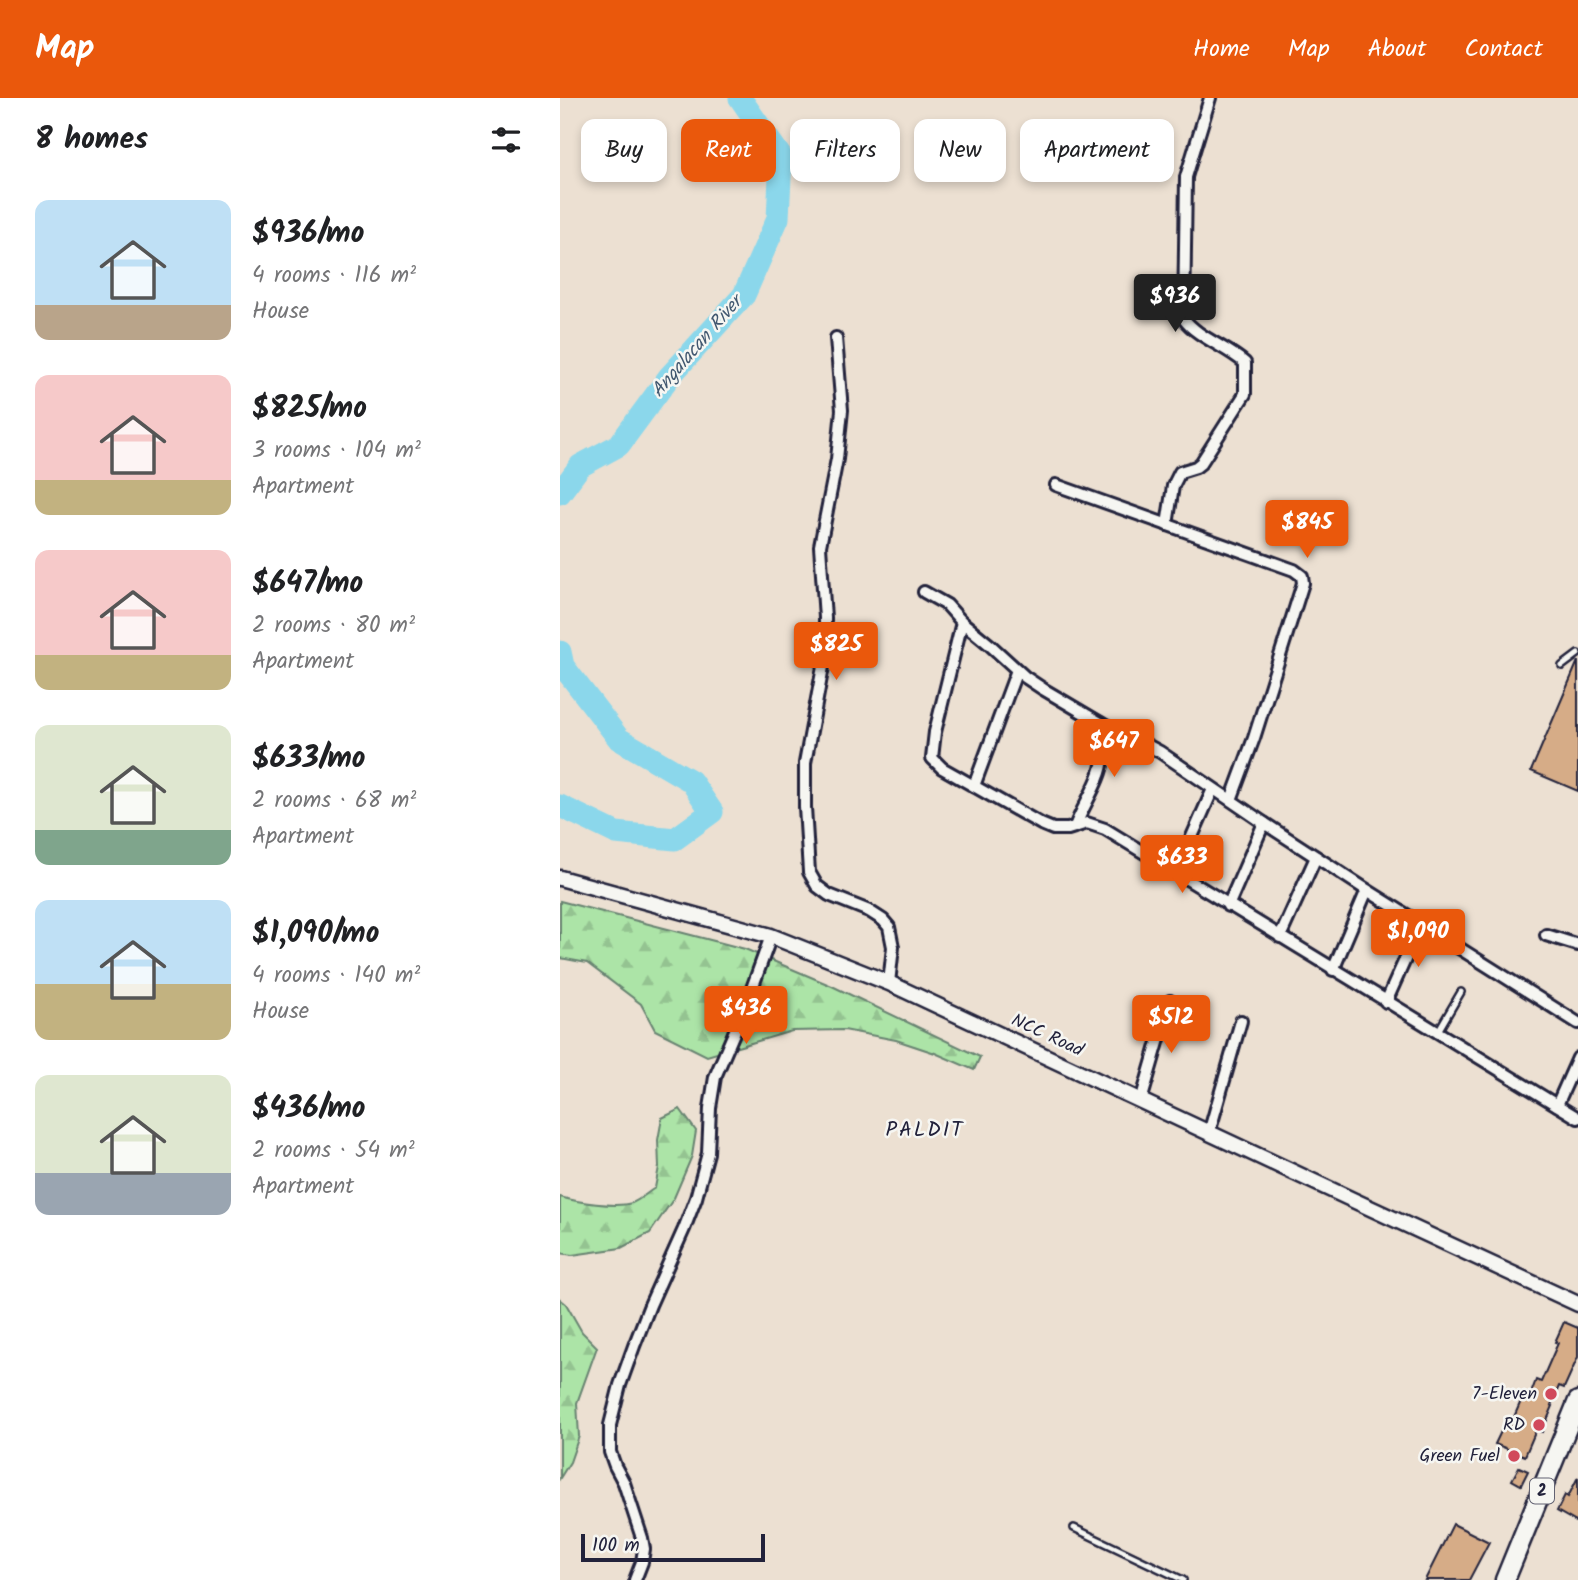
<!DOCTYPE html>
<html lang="en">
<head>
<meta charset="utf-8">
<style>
	:root { --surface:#fff; --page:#f6f6f6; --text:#202124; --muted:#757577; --accent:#ea580c }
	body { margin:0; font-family:Kalam,sans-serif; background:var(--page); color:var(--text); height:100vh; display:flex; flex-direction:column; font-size:26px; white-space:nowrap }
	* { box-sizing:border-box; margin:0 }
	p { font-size:23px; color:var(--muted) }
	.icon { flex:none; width:38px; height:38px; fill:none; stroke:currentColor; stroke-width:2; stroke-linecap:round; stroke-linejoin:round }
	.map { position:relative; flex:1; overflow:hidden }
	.drawer { display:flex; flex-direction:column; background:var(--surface); width:560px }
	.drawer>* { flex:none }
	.guide { position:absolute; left:21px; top:21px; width:665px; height:63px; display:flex; gap:14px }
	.scale { position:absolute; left:21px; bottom:18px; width:184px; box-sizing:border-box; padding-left:7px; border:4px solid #22223b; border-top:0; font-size:19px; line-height:24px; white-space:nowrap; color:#22223b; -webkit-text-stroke:5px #f6f6f2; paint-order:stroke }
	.price { position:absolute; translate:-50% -60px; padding:0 16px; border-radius:7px; background:var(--accent); color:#fff; font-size:23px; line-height:46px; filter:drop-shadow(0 2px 4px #0008) }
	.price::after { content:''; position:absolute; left:50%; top:42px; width:21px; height:16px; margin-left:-10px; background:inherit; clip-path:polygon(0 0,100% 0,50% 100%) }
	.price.selected { background:#222; color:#fff }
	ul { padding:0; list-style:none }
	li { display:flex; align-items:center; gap:21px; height:175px; padding:0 35px }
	li span { display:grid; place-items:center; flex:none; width:196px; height:140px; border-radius:14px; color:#555 }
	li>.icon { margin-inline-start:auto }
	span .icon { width:84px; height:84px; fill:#fffc; stroke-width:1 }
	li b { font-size:30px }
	h2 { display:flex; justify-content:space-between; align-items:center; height:84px; padding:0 35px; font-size:30px }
	.chip { padding:0 24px; border-radius:14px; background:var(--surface); box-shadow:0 4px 10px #0003; font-size:24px; line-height:63px }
	.chip.selected { background:var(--accent); color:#fff }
	header { display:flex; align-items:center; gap:42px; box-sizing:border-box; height:98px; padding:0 35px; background:var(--accent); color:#fff }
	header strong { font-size:33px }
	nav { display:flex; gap:38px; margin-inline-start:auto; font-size:24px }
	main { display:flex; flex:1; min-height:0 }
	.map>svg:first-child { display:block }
	.forest { fill:url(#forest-firs); stroke:#678371; stroke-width:2 }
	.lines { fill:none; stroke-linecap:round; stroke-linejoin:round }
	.river { stroke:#8bd7eb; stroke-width:23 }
	.building { fill:#d6ac87; stroke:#22223b; stroke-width:2 }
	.service-casing { stroke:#22223b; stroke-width:10 }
	.minor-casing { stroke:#22223b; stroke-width:16 }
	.tertiary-casing { stroke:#22223b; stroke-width:19 }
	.trunk-casing { stroke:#22223b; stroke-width:23 }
	.service { stroke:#f6f6f2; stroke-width:5 }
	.minor { stroke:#f6f6f2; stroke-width:10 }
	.tertiary { stroke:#f6f6f2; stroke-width:14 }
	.trunk { stroke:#f6f6f2; stroke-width:18 }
	.poi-dot { fill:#d1495b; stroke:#f6f6f2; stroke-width:2.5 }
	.labels { text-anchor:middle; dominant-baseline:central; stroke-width:5; stroke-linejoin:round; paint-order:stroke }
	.shield { fill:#f6f6f2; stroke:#626272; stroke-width:2 }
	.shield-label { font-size:16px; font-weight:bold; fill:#22223b }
	.street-label { font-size:18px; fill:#22223b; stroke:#f6f6f2 }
	.poi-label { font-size:18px; fill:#22223b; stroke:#f6f6f2; text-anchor:end }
	.water-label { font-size:19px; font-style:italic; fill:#425870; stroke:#f6f6f2 }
	.quarter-label { font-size:21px; letter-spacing:2px; fill:#22223b; stroke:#f6f6f2 }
</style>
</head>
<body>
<header>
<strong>Map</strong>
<nav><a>Home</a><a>Map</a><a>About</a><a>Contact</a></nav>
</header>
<main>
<section class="drawer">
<h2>8 homes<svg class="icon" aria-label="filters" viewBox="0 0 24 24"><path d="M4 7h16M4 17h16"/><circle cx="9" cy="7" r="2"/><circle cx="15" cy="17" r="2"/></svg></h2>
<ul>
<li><span style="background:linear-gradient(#bfe0f5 75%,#b9a48a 0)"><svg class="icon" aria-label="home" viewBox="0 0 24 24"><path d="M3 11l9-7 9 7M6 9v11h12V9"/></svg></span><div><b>$936/mo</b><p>4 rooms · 116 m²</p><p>House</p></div></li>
<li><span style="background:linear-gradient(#f6c9c9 75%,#c2b280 0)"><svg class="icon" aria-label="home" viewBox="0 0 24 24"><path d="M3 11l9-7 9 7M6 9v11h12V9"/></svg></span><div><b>$825/mo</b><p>3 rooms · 104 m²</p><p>Apartment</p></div></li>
<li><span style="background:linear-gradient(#f6c9c9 75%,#c2b280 0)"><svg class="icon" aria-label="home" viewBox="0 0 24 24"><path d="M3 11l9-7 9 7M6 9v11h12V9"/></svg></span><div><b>$647/mo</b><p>2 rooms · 80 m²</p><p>Apartment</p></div></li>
<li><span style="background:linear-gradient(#dfe7d0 75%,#7fa58c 0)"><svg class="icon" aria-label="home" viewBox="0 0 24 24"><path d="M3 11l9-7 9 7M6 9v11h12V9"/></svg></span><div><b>$633/mo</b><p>2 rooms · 68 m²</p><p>Apartment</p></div></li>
<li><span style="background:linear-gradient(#bfe0f5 60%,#c2b280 0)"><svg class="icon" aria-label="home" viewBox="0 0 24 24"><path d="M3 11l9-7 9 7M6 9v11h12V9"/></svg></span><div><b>$1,090/mo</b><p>4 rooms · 140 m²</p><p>House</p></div></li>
<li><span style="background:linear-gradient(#dfe7d0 70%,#9aa5b1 0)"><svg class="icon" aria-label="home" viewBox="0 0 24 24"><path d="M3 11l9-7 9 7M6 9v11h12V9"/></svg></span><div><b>$436/mo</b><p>2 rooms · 54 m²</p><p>Apartment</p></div></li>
</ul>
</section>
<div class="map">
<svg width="1018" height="1482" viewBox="0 0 1018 1482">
	<defs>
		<pattern id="forest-firs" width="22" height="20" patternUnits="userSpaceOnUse" patternTransform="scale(1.75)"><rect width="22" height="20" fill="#ace4a7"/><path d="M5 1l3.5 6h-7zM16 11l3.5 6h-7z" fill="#94c391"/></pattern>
	</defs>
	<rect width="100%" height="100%" fill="#ece0d2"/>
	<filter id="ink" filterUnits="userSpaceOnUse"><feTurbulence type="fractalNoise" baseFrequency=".0143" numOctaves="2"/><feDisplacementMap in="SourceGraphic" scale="14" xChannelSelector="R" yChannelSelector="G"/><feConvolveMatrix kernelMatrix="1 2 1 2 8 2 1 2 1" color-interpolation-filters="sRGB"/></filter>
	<g filter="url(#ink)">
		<!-- forest -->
		<g class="forest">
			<polygon points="0,803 185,851 272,888 420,959 414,972 375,955 336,942 284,932 232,933 147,958 95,932 81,906 27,865 0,860"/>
			<path d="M 120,1011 L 136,1033 L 132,1058 L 114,1100 L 90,1135 L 61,1150 L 12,1157 L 0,1155 L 0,1099 C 17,1104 55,1110 72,1105 C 80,1102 88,1094 95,1090 L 99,1069 L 98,1042 L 102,1020 Z"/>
			<polygon points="0,1201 6,1206 22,1234 37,1249 17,1305 19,1338 10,1364 0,1380"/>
		</g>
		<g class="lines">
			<!-- river -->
			<g class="river">
				<polyline points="0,395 20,368 59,347 109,279 184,197 218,120 221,59 180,0"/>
				<polyline points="0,554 3,568 59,641 131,683 152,714 115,741 56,735 0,708"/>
			</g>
		</g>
		<!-- building -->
		<g class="building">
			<polygon points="1018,563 1018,693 971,673"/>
			<polygon points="1004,1224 1018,1230 1018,1259 1004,1290 999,1288 991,1307 993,1308 982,1334 976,1332 965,1358 935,1346 946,1323 951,1326 964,1296 970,1298 976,1282 981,1284 998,1245 995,1244"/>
			<polygon points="959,1369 968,1373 961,1387 952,1382"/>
			<polygon points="1018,1379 1018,1425 997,1413 1005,1397 1008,1399"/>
			<polygon points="893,1426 929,1444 909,1482 865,1482"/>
		</g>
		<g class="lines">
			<!-- service casing -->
			<g class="service-casing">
				<g id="service">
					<polyline points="1002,568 1018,556"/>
					<polyline points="877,935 901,894"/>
					<polyline points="514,1430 623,1482"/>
				</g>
			</g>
			<!-- minor casing -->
			<g class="minor-casing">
				<g id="minor">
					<polyline points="276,240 282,312 277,361 260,448 265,520 265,558 245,665 245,709 249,774 257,788 269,797 309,813 323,822 329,829 333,849 329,885"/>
					<polyline points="496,387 734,472 742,478 743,485 694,640 671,702"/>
					<path d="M 607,427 L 613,388 L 620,374 L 636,369 L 641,365 L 685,296 L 685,265 C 667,249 637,239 624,221 L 626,79 L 650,0"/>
					<polyline points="364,494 387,507 402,524 430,547 465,579 483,591 549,630 572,639 600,654 704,725 807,792 1018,925"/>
					<polyline points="402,524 375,634 372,660 382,670 481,726 493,731 508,731 527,725 545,731 1018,1020"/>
					<polyline points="414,688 457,572"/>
					<path d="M 515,729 C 523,707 542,681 543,660 C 543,648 541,636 540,625"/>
					<polyline points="616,775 653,691"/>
					<polyline points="668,808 704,725"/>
					<polyline points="986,837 1018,847"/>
					<polyline points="720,839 756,759"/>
					<polyline points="773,872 807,792"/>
					<polyline points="826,904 861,826"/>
					<polyline points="581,1003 610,903"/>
					<polyline points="997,1007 1018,960"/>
					<polyline points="649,1035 681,923"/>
					<polyline points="75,1482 82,1464 84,1451 82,1440 64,1385 55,1368 50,1354 50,1327 60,1287 74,1248 90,1207 124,1131 136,1100 148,1055 150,1010 155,979 186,907 211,838"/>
				</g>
			</g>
			<!-- tertiary casing -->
			<g class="tertiary-casing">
				<polyline id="tertiary" points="0,780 211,838 329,885 795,1103 1018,1206"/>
			</g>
			<!-- trunk casing -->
			<g class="trunk-casing">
				<polyline id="trunk" points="945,1482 1018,1303"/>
			</g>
			<!-- service -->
			<use href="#service" class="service"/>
			<!-- minor -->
			<use href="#minor" class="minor"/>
			<!-- tertiary -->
			<use href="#tertiary" class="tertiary"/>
			<!-- trunk -->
			<use href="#trunk" class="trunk"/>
		</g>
	</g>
	<!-- markers -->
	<g class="poi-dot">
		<circle cx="991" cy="1296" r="7"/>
		<circle cx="979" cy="1327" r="7"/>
		<circle cx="954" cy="1358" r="7"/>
	</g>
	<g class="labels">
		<!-- shield labels -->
		<rect class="shield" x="970" y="1380.5" width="24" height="25" rx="5"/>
		<g class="shield-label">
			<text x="982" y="1393">2</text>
		</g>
		<!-- street labels -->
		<g class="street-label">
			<text transform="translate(487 938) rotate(25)">NCC Road</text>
		</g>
		<!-- poi labels -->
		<g class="poi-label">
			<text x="977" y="1296">7-Eleven</text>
			<text x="965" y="1327">RD</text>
			<text x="940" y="1358">Green Fuel</text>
		</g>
		<!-- water labels -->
		<g class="water-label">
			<text transform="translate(137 249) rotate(-49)">Angalacan River</text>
		</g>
		<!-- quarter labels -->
		<g class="quarter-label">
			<text x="365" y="1032">PALDIT</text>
		</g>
	</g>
</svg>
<div class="scale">100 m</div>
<b class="price selected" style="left:615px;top:236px">$936</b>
<b class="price" style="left:747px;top:462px">$845</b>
<b class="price" style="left:276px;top:584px">$825</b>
<b class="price" style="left:554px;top:681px">$647</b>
<b class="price" style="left:622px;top:797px">$633</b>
<b class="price" style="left:858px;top:871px">$1,090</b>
<b class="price" style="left:186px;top:948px">$436</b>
<b class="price" style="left:611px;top:957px">$512</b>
<div class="guide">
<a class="chip">Buy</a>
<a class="chip selected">Rent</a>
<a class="chip">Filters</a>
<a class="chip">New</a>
<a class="chip">Apartment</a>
</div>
</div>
</main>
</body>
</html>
